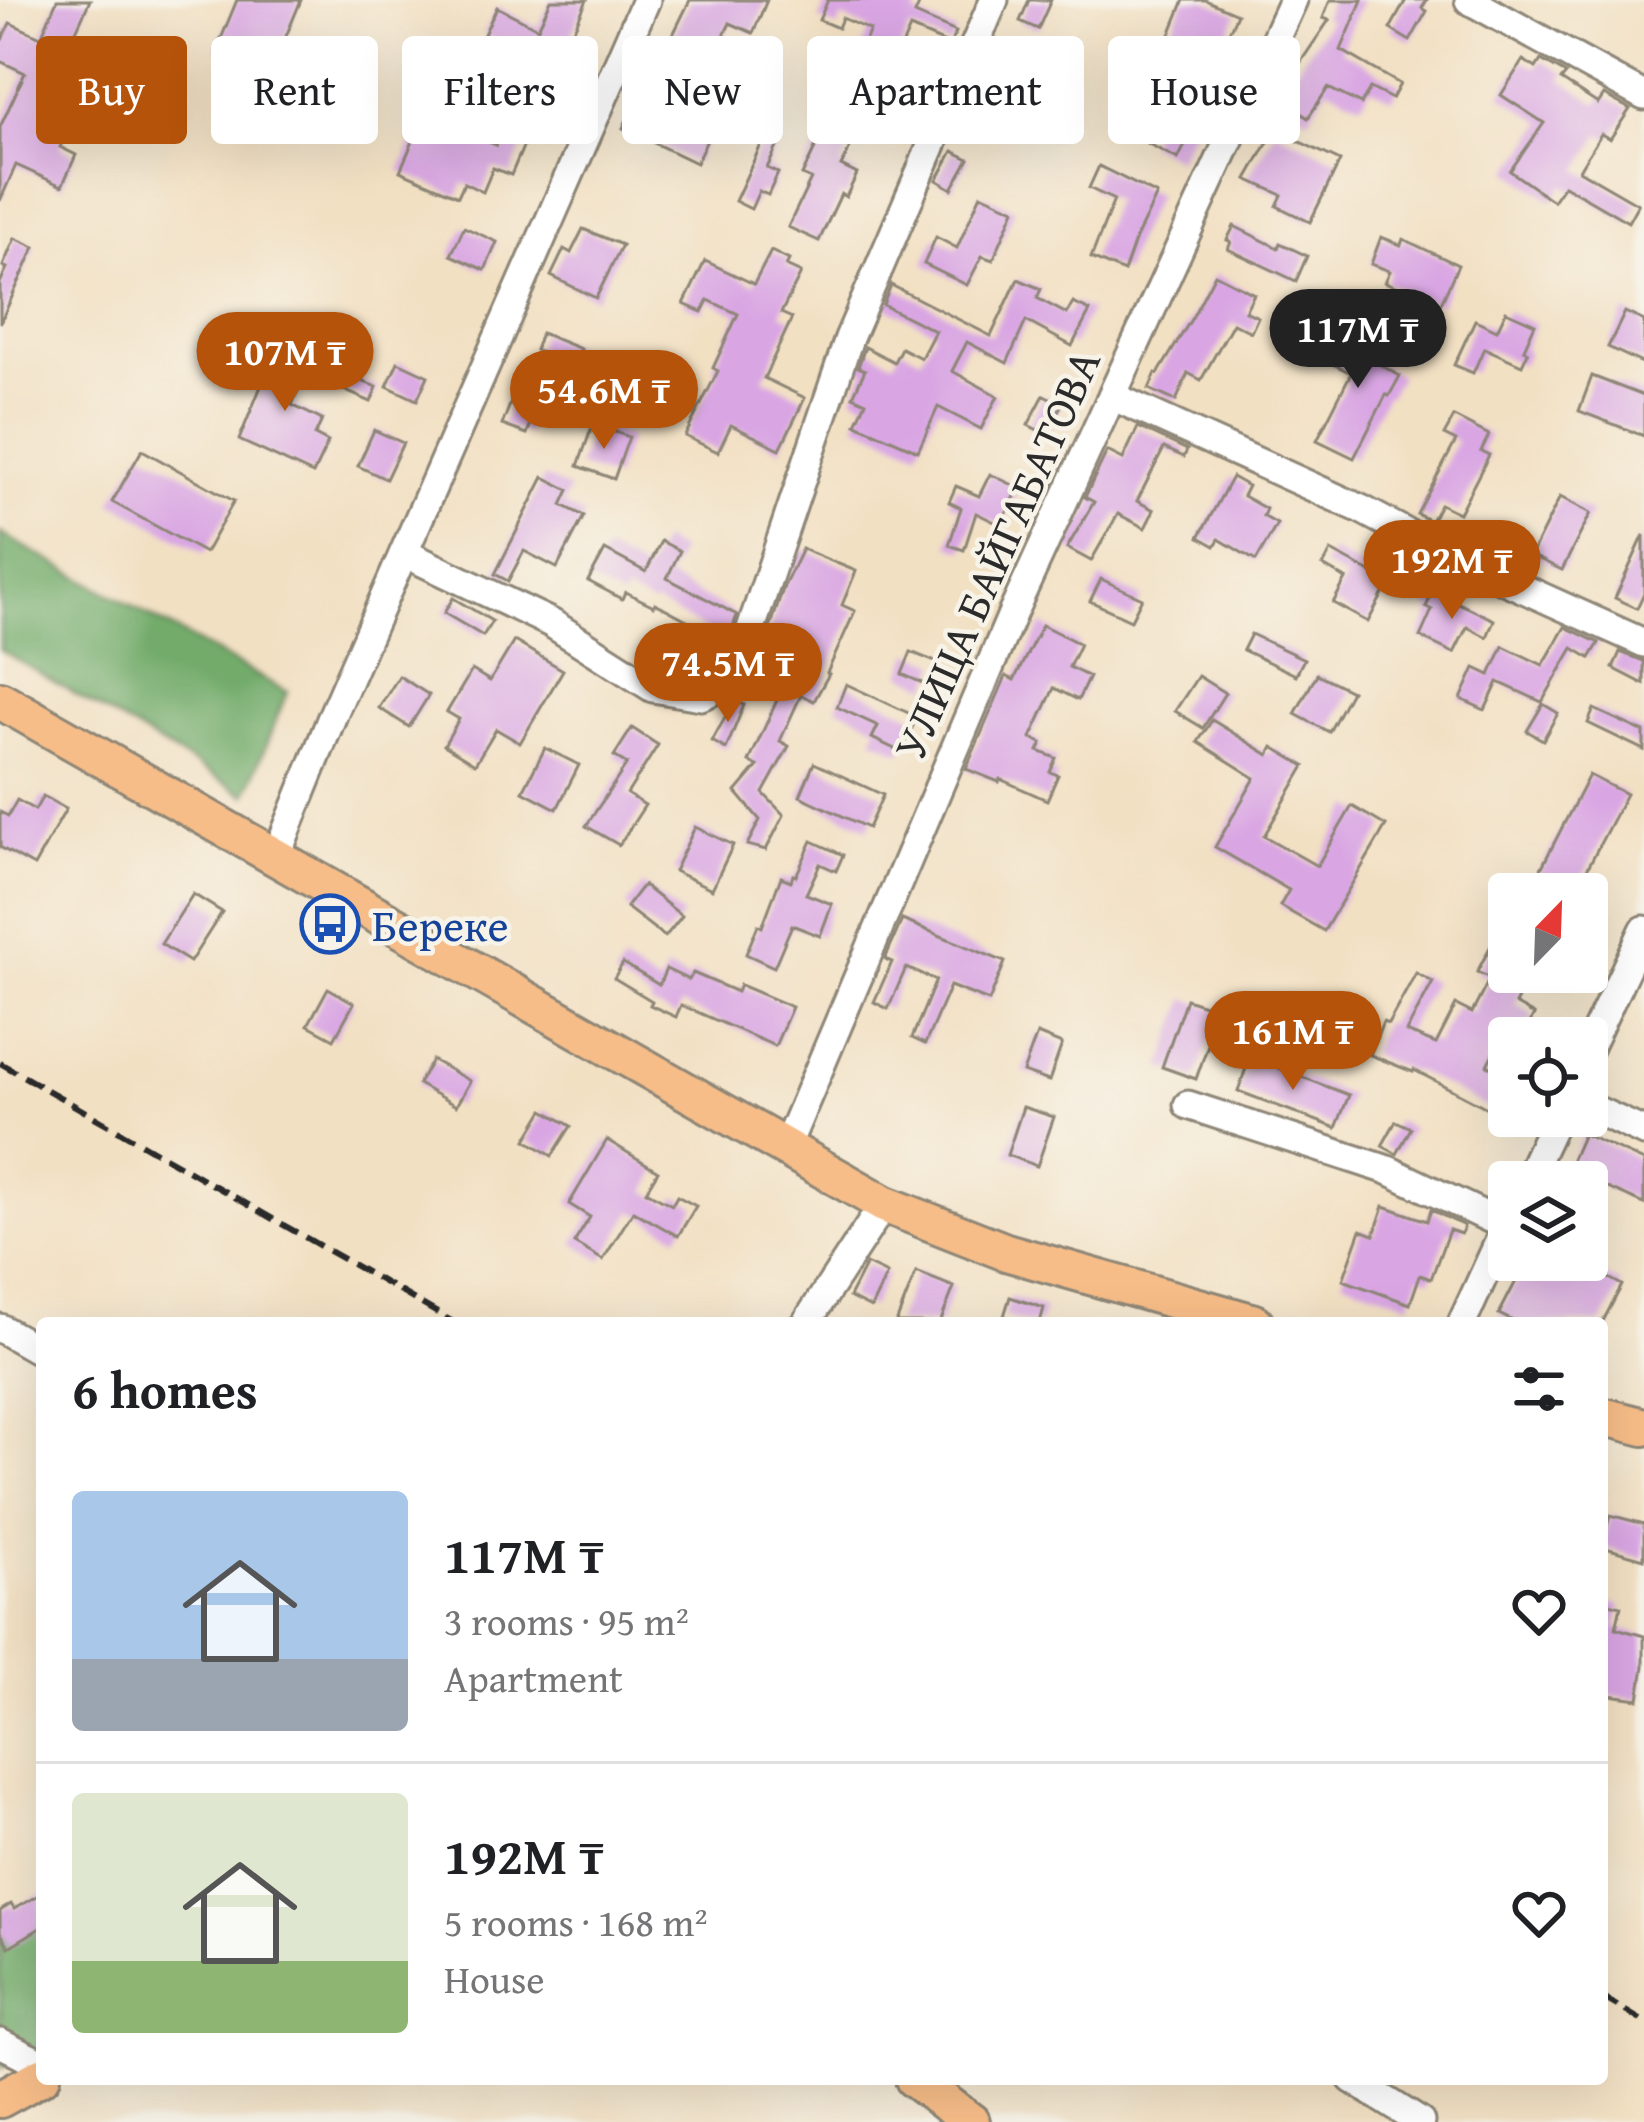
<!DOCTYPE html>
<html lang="en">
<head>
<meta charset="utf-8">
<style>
	:root { --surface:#fff; --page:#f6f6f6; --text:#202124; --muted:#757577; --line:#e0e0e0; --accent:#b45309 }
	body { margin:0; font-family:"Gentium Book Plus",serif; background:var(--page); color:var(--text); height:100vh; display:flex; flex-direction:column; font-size:45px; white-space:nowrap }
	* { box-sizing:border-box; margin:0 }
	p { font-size:39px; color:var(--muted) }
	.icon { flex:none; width:66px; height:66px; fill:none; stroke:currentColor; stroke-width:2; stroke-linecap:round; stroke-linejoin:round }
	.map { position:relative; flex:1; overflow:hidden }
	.panel { position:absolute; left:36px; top:1317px; width:1572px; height:768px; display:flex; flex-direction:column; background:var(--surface); border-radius:12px; box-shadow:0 12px 48px #0002 }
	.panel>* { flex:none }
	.top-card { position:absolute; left:36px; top:36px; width:1572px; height:108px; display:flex; gap:24px }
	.needle { width:78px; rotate:23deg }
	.buttons { position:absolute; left:1488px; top:873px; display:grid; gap:24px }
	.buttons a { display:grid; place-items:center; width:120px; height:120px; border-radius:12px; background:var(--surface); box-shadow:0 12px 48px #0002; font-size:60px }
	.price { position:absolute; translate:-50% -102px; padding:0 27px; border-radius:42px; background:var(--accent); color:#fff; font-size:39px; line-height:78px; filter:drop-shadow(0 3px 6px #0008) }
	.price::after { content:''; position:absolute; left:50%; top:72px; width:36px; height:27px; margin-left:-18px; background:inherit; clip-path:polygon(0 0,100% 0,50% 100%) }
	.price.selected { background:#222; color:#fff }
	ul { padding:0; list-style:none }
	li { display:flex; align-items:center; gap:36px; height:300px; padding:0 36px }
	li+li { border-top:3px solid var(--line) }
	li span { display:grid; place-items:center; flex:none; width:336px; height:240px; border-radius:12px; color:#555 }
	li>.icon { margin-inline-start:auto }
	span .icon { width:144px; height:144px; fill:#fffc; stroke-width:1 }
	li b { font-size:51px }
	h2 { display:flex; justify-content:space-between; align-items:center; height:144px; padding:0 36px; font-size:51px }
	.pill { padding:0 42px; border-radius:12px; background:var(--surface); box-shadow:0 12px 48px #0002; font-size:42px; line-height:108px }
	.pill.selected { background:var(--accent); color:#fff }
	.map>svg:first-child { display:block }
	.forest { fill:#72ab6a; stroke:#4e6b4a; stroke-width:3 }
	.building { fill:#d9a6e3 }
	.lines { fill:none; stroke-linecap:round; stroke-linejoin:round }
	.minor-casing { stroke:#8e8677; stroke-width:33 }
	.major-casing { stroke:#8e8677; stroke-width:42 }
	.minor { stroke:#fff; stroke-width:27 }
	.major { stroke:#f7bd88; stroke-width:36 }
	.rail { stroke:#2b2b2b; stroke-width:6; stroke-dasharray:18 9; stroke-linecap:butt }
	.labels { text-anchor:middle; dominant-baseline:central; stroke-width:9; stroke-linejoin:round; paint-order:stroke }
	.street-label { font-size:45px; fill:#2b2b2b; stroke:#f7f3e8 }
	.transit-label { font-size:45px; fill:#164399; stroke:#f7f3e8; text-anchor:start }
</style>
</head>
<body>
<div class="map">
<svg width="1644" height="2122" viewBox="0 0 1644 2122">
	<rect width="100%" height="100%" fill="#f7f3e8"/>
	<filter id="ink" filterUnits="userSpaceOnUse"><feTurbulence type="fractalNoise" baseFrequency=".00833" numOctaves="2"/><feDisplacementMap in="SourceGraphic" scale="24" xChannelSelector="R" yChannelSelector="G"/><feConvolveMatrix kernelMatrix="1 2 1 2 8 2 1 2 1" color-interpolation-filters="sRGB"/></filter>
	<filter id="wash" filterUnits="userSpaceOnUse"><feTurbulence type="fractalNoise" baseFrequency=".004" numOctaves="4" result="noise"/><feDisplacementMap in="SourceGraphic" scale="48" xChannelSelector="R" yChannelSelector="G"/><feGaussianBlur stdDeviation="2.7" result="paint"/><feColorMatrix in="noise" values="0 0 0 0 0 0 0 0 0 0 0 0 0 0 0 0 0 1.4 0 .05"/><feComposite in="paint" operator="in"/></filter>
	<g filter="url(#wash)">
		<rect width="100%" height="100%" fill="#f2e0c3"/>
		<!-- forest -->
		<g class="forest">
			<polygon points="0,533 287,692 246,795 0,650"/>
			<polygon points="42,1915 42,2046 0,2068 0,1937"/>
		</g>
		<g id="blocks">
			<!-- building -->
			<g class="building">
				<polygon points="57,0 90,0 75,33 100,45 89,67 116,80 110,93 88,84 60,147 76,155 62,186 16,165 0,201 0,127 25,73 0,61 0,44 10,23 41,37"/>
				<polygon points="237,0 301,0 277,58 272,56 265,72 216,51"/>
				<polygon points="551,0 587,0 566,47 571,50 561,69 551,64 548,70 511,52 497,79 475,67 490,37 484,34 497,7 538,28"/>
				<polygon points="690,0 767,0 753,33 730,23 691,104 711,114 702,133 709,136 696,163 623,128 636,100 640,102"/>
				<polygon points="828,0 921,0 915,14 956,32 950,45 910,28 892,69 859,55 870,30 842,18 838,28 819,20"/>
				<polygon points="1029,0 1051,0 1038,29 1020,21"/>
				<polygon points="1184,0 1205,0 1237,14 1223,45 1208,37 1199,57 1167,42"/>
				<polygon points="1330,0 1362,0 1341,50 1400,84 1392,99 1370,88 1361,104 1328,88 1308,118 1277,97 1329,20 1323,18"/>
				<polygon points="1406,0 1427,0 1422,8 1427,11 1410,41 1390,29"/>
				<polygon points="1523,60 1536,68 1541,60 1566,74 1561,80 1598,104 1604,95 1630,109 1610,139 1601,134 1579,170 1638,204 1628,222 1564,185 1553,201 1510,171 1544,123 1501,95"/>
				<polygon points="1048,85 1075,98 1054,140 1028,127"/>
				<polygon points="435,91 462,104 452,126 496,145 502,130 526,140 511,175 493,168 483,192 464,183 458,196 400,171"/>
				<polygon points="1163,111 1194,127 1178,159 1147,143"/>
				<polygon points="824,130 852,144 841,166 857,174 846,197 841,194 819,241 788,227 811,179 802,175"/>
				<polygon points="1275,130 1340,161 1310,222 1277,206 1282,195 1247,179"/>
				<polygon points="766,134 780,141 767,168 778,173 768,195 759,191 751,209 735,201"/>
				<polygon points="953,151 969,159 952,189 937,180"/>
				<polygon points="1099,166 1157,195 1136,238 1124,272 1091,258 1114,200 1089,188"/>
				<polygon points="981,194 1015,209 993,260 982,256 967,285 924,264 936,237 957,248"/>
				<polygon points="1234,226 1278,248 1280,243 1307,256 1296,281 1228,249 1231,242 1227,240"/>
				<polygon points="464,227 497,242 485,270 451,255"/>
				<polygon points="583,229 622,245 596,298 551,276 564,249 571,253"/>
				<polygon points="1381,237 1401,245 1403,239 1458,265 1440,305 1385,282 1390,271 1371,264"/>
				<polygon points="15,238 35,247 0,323 0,283 7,268 3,266"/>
				<polygon points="771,251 789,260 786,266 801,273 781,313 792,318 764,378 805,398 780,449 731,425 718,452 685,436 718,371 713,368 738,314 708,300 702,312 684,304 705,261 754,284"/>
				<polygon points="1215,274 1254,294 1245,311 1258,317 1251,332 1233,323 1201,380 1188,373 1176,401 1149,389 1156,373 1158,374 1193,316"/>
				<polygon points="1018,279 1041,289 1037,298 1067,314 1073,303 1090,311 1072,346 1026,321 1007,363 967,342 952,371 998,396 981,429 938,407 918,451 856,424 866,402 853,396 865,370 858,367 865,347 894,362 901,348 921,358 935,331 883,305 891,285 991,336"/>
				<polygon points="1506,311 1535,324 1524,349 1528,352 1522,365 1484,348 1473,373 1454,365 1475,320 1497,330"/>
				<polygon points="1625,312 1644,321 1644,364 1608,347"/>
				<polygon points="1352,323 1386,341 1375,362 1400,376 1389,396 1386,395 1354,458 1317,440 1351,373 1331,363"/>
				<polygon points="541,333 581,349 571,374 556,368 559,359 535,350"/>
				<polygon points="279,342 312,355 292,405 322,420 315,435 328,442 313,474 239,440"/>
				<polygon points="659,358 678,366 666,394 647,386"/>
				<polygon points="398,362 428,376 417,400 387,386"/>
				<polygon points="348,376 377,387 371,402 343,390"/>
				<polygon points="1592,376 1644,396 1644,436 1579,411"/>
				<polygon points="516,389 540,398 527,434 502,425"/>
				<polygon points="1044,395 1062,404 1046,434 1028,425"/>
				<polygon points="1454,417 1489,435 1481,451 1489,455 1459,513 1440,504 1431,521 1417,514 1456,441 1444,435"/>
				<polygon points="593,424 629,437 614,479 578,466"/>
				<polygon points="1138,427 1187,450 1184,457 1164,448 1137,501 1154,510 1145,528 1118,514 1091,561 1067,548 1094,502 1085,497 1107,451 1123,459"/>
				<polygon points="374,430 403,443 386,479 358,466"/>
				<polygon points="142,450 234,501 205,553 112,502"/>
				<polygon points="990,474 1019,488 1001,525 976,513 964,550 949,545 961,508 949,502 956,486 979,496"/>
				<polygon points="544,477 569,490 562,505 584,516 557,568 524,551 508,581 495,574"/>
				<polygon points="1232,477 1248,486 1243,496 1266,509 1263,516 1277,524 1256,561 1219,539 1215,546 1199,537"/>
				<polygon points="1560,497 1591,513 1562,570 1531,555"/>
				<polygon points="1644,535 1644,593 1637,608 1615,598"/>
				<polygon points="661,541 680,551 667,578 737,615 728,642 655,603 654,606 625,592 622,599 588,581 605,550 646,572"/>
				<polygon points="802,549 856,571 842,605 855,611 827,673 829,674 814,701 801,695 780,741 789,746 763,793 784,815 766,850 747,845 760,820 736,792 758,766 749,762 801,647 774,635 763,661 760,659 784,586"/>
				<polygon points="1331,551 1389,582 1368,622 1333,603 1346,579 1323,566"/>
				<polygon points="1101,579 1142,598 1131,620 1090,601"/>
				<polygon points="1433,591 1494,620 1487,637 1467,627 1454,653 1420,637 1432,610 1426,607"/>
				<polygon points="453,598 492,621 483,636 444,613"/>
				<polygon points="1042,625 1080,644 1069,667 1089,677 1078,700 1054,688 1031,738 1042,743 1038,751 1056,758 1050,772 1058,775 1047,800 1000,779 999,782 966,769 1006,676 1014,680"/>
				<polygon points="1565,627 1599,643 1590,658 1573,648 1542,702 1498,682 1485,710 1461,699 1475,668 1490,675 1503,646 1543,665"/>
				<polygon points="1251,634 1304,659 1296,675 1243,650"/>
				<polygon points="514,641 563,670 520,743 496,729 475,764 444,745 459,719 447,712 472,670 490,681"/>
				<polygon points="911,652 938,663 929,686 902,674"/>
				<polygon points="1620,652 1644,661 1644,684 1613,668"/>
				<polygon points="1317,674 1351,691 1329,732 1295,714"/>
				<polygon points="399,676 429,695 409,727 379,708"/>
				<polygon points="1198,676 1225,693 1203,728 1175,711"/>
				<polygon points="846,684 917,717 901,752 872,738 878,726 837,707"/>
				<polygon points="734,701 744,705 726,749 712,741"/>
				<polygon points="1543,704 1558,713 1543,740 1527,731"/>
				<polygon points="1594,709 1644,732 1644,750 1588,723"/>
				<polygon points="1212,720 1269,755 1273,747 1305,766 1264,836 1317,866 1352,806 1386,826 1324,931 1280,906 1289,890 1215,847 1255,778 1198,742"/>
				<polygon points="632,728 658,745 627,794 645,805 619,845 586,826 627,764 614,756"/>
				<polygon points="545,748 579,765 557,809 523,791"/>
				<polygon points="814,763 883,795 868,828 800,796"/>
				<polygon points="1589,775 1626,794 1574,894 1528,894"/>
				<polygon points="43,796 66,809 34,866 0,847 0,812 8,816 17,800 35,810"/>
				<polygon points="695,827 733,845 712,889 674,871"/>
				<polygon points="812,841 843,855 836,871 820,864 806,894 832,904 820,936 792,925 774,967 746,954 758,925 762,927 781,877 791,881 793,875 796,876"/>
				<polygon points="643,885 682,916 665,937 626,907"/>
				<polygon points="193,894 222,912 190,962 161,944"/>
				<polygon points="1509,911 1509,972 1532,972 1515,1004 1534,1015 1522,1038 1502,1036 1487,1065 1506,1075 1489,1109 1414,1070 1413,1072 1370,1055 1383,1022 1388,1024 1416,973 1433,982 1406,1032 1436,1044 1456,1005 1472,1013 1490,978 1477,972"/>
				<polygon points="902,920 1005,962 989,1001 950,986 925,1044 912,1038 936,980 906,968 888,1009 874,1002 892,962 885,959"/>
				<polygon points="623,963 659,985 666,969 689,980 693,973 737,992 740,985 792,1007 775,1046 681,1005 676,1017 650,1005 652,1001 614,978"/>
				<polygon points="328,988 354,1003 334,1039 308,1025"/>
				<polygon points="1186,999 1220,1010 1223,1001 1238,1007 1234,1018 1242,1021 1236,1039 1225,1036 1222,1043 1210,1039 1196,1079 1162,1067"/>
				<polygon points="1037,1034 1062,1044 1049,1081 1023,1072"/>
				<polygon points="1250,1057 1349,1095 1336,1128 1238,1091"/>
				<polygon points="432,1060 470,1081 456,1106 418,1084"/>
				<polygon points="1023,1107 1054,1117 1037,1166 1007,1155"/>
				<polygon points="544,1110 571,1126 552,1156 526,1140"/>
				<polygon points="1396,1121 1411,1128 1397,1154 1382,1146"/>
				<polygon points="1583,1134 1644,1161 1644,1204 1567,1170"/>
				<polygon points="607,1140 658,1171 646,1191 672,1205 677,1196 696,1206 678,1236 633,1211 603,1260 574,1243 590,1217 569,1204"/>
				<polygon points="1384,1206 1427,1221 1431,1210 1464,1226 1461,1234 1449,1230 1431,1279 1420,1275 1410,1304 1343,1280 1361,1230 1374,1235"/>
				<polygon points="1527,1260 1575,1260 1622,1285 1602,1323 1517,1323 1499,1314"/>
				<polygon points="866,1264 887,1274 871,1308 849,1297"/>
				<polygon points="916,1272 954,1287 940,1323 896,1323"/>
				<polygon points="1010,1297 1044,1308 1040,1323 1026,1323 1004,1316"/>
				<polygon points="1610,1515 1644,1524 1644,1559 1602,1547"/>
				<polygon points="1602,1601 1621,1606 1616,1628 1644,1636 1644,1666 1639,1699 1602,1694"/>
				<polygon points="42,1893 42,1927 9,1947 0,1932 0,1911 11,1904 14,1909"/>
			</g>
		</g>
	</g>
	<g filter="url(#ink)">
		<use href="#blocks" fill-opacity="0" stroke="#8e8677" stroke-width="3"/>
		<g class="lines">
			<!-- minor casing -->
			<g class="minor-casing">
				<g id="minor">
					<polyline points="1469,0 1644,96"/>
					<polyline points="1112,396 1361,509 1442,552 1644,643"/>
					<polyline points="404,553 551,623 653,688 701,696 733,682 849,338 994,0"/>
					<polyline points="275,859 334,712 646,0"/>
					<polyline points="1587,1051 1644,930"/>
					<polyline points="1188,1105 1388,1170 1506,1226"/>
					<polyline points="1587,1106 1644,1132"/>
					<polyline points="786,1147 1013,612 1293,0"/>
					<polyline points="1526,1182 1557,1116"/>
					<polyline points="806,1323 884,1204"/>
					<polyline points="1462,1323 1509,1220"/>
					<polyline points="0,1328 42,1352"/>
					<polyline points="0,2043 42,2064"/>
					<polyline points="1352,2079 1420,2122"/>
				</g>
			</g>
			<!-- major casing -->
			<g class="major-casing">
				<g id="major">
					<polyline points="0,700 884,1204 1006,1252 1255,1323"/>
					<polyline points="1602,1416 1644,1427"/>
					<polyline points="914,2079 971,2122"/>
					<polyline points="0,2099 42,2076"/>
				</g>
			</g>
			<!-- minor -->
			<use href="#minor" class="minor"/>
			<!-- major -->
			<use href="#major" class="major"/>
			<!-- rail -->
			<g class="rail">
				<polyline points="0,1063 455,1323"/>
				<polyline points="1602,1997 1644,2022"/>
			</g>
		</g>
	</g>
	<!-- icons -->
	<defs>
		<g id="bus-ring" transform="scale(3)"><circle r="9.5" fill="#f7f3e8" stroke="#1a4fb4" stroke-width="1.5"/><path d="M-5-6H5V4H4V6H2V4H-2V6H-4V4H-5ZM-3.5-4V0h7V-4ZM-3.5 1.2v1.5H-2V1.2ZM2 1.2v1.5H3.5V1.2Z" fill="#1a4fb4"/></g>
	</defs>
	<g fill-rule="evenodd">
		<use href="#bus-ring" x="330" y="924"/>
	</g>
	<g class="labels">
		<!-- street labels -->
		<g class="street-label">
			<text transform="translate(996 554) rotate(-66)">УЛИЦА БАЙГАБАТОВА</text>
		</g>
		<!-- transit labels -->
		<g class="transit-label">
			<text x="372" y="924">Береке</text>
		</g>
	</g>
</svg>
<div class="buttons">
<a><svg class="needle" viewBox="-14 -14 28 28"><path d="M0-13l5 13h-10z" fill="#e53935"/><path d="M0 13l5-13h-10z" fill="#757577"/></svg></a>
<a><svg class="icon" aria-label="locate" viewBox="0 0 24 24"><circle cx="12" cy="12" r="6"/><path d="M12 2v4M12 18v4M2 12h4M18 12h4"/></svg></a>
<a><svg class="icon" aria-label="layers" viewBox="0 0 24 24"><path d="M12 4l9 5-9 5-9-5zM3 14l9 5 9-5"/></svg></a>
</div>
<b class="price selected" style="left:1358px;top:391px">117M ₸</b>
<b class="price" style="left:285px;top:414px">107M ₸</b>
<b class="price" style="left:604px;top:452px">54.6M ₸</b>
<b class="price" style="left:1452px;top:622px">192M ₸</b>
<b class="price" style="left:728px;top:725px">74.5M ₸</b>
<b class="price" style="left:1293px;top:1093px">161M ₸</b>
<div class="top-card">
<a class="pill selected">Buy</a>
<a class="pill">Rent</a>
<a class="pill">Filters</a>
<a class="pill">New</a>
<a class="pill">Apartment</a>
<a class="pill">House</a>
</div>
<section class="panel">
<h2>6 homes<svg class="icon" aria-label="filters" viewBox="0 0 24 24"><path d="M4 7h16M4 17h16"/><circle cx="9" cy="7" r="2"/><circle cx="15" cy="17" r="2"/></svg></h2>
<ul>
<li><span style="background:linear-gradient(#a9c7e8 70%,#9aa5b1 0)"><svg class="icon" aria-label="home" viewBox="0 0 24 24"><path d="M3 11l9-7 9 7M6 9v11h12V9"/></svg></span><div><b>117M ₸</b><p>3 rooms · 95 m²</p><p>Apartment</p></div><svg class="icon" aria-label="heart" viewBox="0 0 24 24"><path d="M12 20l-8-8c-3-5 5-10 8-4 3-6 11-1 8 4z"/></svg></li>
<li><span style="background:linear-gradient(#dfe7d0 70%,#8fb573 0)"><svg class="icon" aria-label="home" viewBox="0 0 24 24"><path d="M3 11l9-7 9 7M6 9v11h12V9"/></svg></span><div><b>192M ₸</b><p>5 rooms · 168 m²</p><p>House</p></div><svg class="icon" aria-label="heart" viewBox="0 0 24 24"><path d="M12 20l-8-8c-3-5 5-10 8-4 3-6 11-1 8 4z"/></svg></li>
</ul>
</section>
</div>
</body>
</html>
